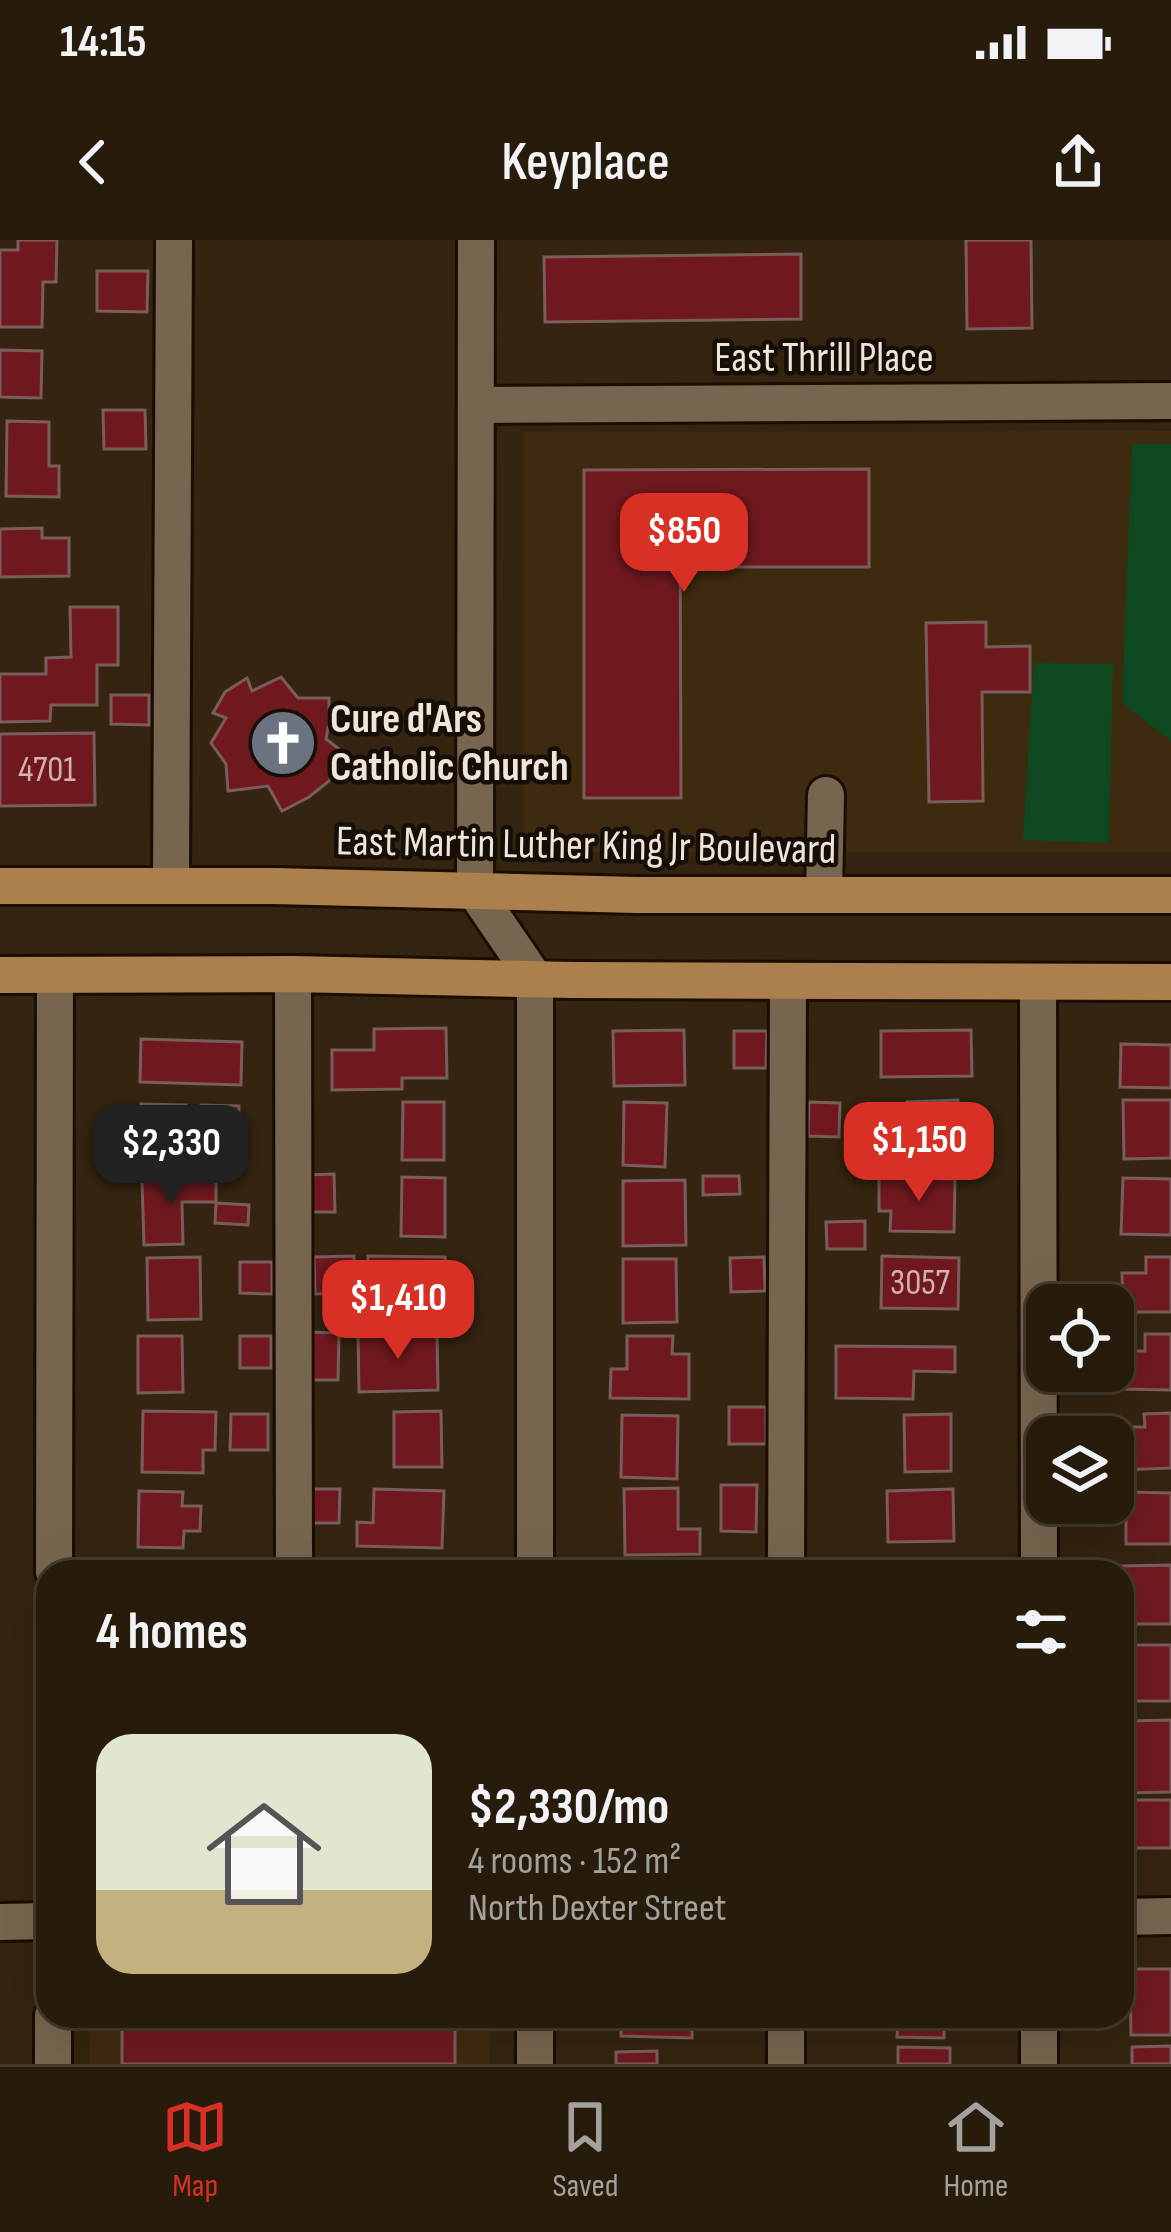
<!DOCTYPE html>
<html lang="en">
<head>
<meta charset="utf-8">
<style>
	:root { --surface:#271b0c; --page:#33281a; --text:#f1f3f6; --muted:#a4a19d; --line:#43392d; --accent:#d93025 }
	body { margin:0; font-family:"Sofia Sans Condensed",sans-serif; background:var(--page); color:var(--text); height:100vh; display:flex; flex-direction:column; font-size:45px; white-space:nowrap }
	* { box-sizing:border-box; margin:0 }
	p { font-size:39px; color:var(--muted) }
	.icon { flex:none; width:66px; height:66px; fill:none; stroke:currentColor; stroke-width:2; stroke-linecap:round; stroke-linejoin:round }
	.map { position:relative; flex:1; overflow:hidden }
	.sheet { position:absolute; left:36px; top:1320px; width:1098px; height:468px; display:flex; flex-direction:column; background:var(--surface); border-radius:36px; box-shadow:0 12px 48px #0002,0 0 0 3px var(--line) }
	.sheet>* { flex:none }
	.tools { position:absolute; left:1026px; top:1044px; display:grid; gap:24px }
	.tools a { display:grid; place-items:center; width:108px; height:108px; border-radius:24px; background:var(--surface); box-shadow:0 12px 48px #0002,0 0 0 3px var(--line); font-size:60px }
	.price { position:absolute; translate:-50% -102px; padding:0 27px; border-radius:24px; background:var(--accent); color:#fff; font-size:39px; line-height:78px; filter:drop-shadow(0 3px 6px #0008) }
	.price::after { content:''; position:absolute; left:50%; top:72px; width:36px; height:27px; margin-left:-18px; background:inherit; clip-path:polygon(0 0,100% 0,50% 100%) }
	.price.selected { background:#222; color:#fff }
	ul { padding:0; list-style:none }
	li { display:flex; align-items:center; gap:36px; height:300px; padding:0 60px }
	li+li { border-top:3px solid var(--line) }
	li span { display:grid; place-items:center; flex:none; width:336px; height:240px; border-radius:36px; color:#555 }
	li>.icon { margin-inline-start:auto }
	span .icon { width:144px; height:144px; fill:#fffc; stroke-width:1 }
	li b { font-size:51px }
	h2 { display:flex; justify-content:space-between; align-items:center; height:144px; padding:0 60px; font-size:51px }
	.status { display:flex; justify-content:space-between; align-items:center; height:84px; padding:0 60px; background:var(--surface); direction:ltr }
	.status svg { height:33px; fill:currentColor }
	header { display:flex; justify-content:space-between; align-items:center; height:156px; padding:0 60px; background:var(--surface); font-size:54px; font-weight:600 }
	.menu { display:flex; justify-content:space-around; align-items:center; height:168px; border-top:3px solid var(--line); background:var(--surface); font-size:33px; color:var(--muted) }
	.menu a { display:grid; justify-items:center; gap:6px }
	.menu .selected { color:var(--accent) }
	.map>svg:first-child { display:block }
	.built { fill:#3e2a0f }
	.green { fill:#0d4821 }
	.building { fill:#6f191f; stroke:#7a5c5a; stroke-width:3 }
	.lines { fill:none; stroke-linecap:round; stroke-linejoin:round }
	.minor-casing { stroke:#1b0d00; stroke-width:42 }
	.major-casing { stroke:#1b0d00; stroke-width:42 }
	.minor { stroke:#77654f; stroke-width:36 }
	.major { stroke:#ac804d; stroke-width:36 }
	.labels { text-anchor:middle; dominant-baseline:central; stroke-width:9; stroke-linejoin:round; paint-order:stroke }
	.number-label { font-size:36px; fill:#d0b2aa }
	.street-label { font-size:42px; fill:#f0e5d9; stroke:#160f07 }
	.poi-label { font-size:42px; font-weight:bold; fill:#f0e5d9; stroke:#160f07; text-anchor:start }
</style>
</head>
<body>
<div class="status"><b>14:15</b><svg viewBox="0 0 49 12"><path d="M0 12V9h3v3zM5 12V6h3v6zM10 12V3h3v9zM15 12V0h3v12zM26 1h20v11H26zM47 4h2v5h-2z"/></svg></div>
<header><svg class="icon" aria-label="back" viewBox="0 0 24 24"><path d="M15 5l-7 7 7 7"/></svg>Keyplace<svg class="icon" aria-label="share" viewBox="0 0 24 24"><path d="M12 15V3M7 8l5-5 5 5M5 13v7h14v-7"/></svg></header>
<div class="map">
<svg width="1171" height="1824" viewBox="0 0 1171 1824">
	<rect width="100%" height="100%" fill="#342410"/>
	<!-- built -->
	<g class="built">
		<polygon points="1171,191 1171,612 523,612 523,192"/>
		<rect x="90" y="1776" width="400" height="48"/>
	</g>
	<!-- green -->
	<g class="green">
		<polygon points="1132,204 1171,204 1171,501 1122,463"/>
		<polygon points="1034,423 1113,424 1109,603 1023,600"/>
	</g>
	<!-- building -->
	<g class="building">
		<polygon points="18,0 57,0 56,42 43,42 42,87 0,87 0,10 18,10"/>
		<polygon points="966,0 1031,0 1032,88 967,89"/>
		<polygon points="801,14 801,79 545,82 544,17"/>
		<polygon points="97,31 148,31 147,72 97,71"/>
		<polygon points="0,110 42,111 41,158 0,157"/>
		<polygon points="103,170 145,170 146,209 104,209"/>
		<polygon points="7,181 49,182 49,226 59,226 59,257 6,256"/>
		<polygon points="869,229 869,327 717,327 717,257 680,257 681,558 584,558 584,230"/>
		<polygon points="42,288 42,298 69,298 69,336 0,337 0,289"/>
		<polygon points="70,367 118,367 118,425 97,425 97,465 51,465 50,481 0,482 0,434 46,434 46,418 71,417"/>
		<polygon points="986,382 986,407 1030,406 1030,452 982,452 983,561 929,562 926,383"/>
		<polygon points="281,437 298,458 329,458 329,483 326,499 343,512 329,541 309,557 282,571 268,546 228,551 226,524 211,503 226,478 213,473 225,452 247,438 252,451"/>
		<polygon points="111,455 149,455 149,485 111,484"/>
		<polygon points="94,493 95,565 0,566 0,494"/>
		<polygon points="446,788 447,838 402,838 402,849 332,850 332,810 374,810 374,789"/>
		<polygon points="684,790 685,845 614,846 613,791"/>
		<polygon points="971,790 972,836 881,837 881,791"/>
		<polygon points="734,791 767,791 766,828 734,828"/>
		<polygon points="141,799 242,802 241,845 140,842"/>
		<polygon points="1121,804 1171,805 1171,848 1120,847"/>
		<polygon points="958,860 960,913 909,915 907,862"/>
		<polygon points="1123,860 1171,860 1171,918 1124,919"/>
		<polygon points="403,862 444,862 444,920 402,920"/>
		<polygon points="624,862 667,863 665,927 623,925"/>
		<polygon points="809,862 840,863 839,897 808,896"/>
		<polygon points="141,864 186,865 185,927 140,926"/>
		<polygon points="201,865 239,866 238,892 201,892"/>
		<polygon points="334,934 335,972 306,972 305,935"/>
		<polygon points="703,936 739,936 740,954 703,955"/>
		<polygon points="402,937 445,938 445,997 401,996"/>
		<polygon points="879,937 955,939 954,992 890,991 891,971 879,971"/>
		<polygon points="216,938 216,962 182,962 183,1004 144,1005 142,940"/>
		<polygon points="1123,938 1171,939 1171,995 1121,994"/>
		<polygon points="685,940 686,1005 623,1006 623,941"/>
		<polygon points="216,963 249,965 248,985 215,983"/>
		<polygon points="865,981 865,1009 827,1009 826,982"/>
		<polygon points="354,1016 355,1053 315,1054 314,1017"/>
		<polygon points="368,1016 445,1017 445,1081 404,1080 405,1038 367,1037"/>
		<polygon points="882,1016 959,1018 958,1069 881,1068"/>
		<polygon points="200,1017 201,1079 148,1080 147,1018"/>
		<polygon points="764,1017 765,1051 731,1052 730,1018"/>
		<polygon points="1146,1017 1171,1017 1171,1072 1123,1072 1122,1033 1146,1033"/>
		<polygon points="623,1019 676,1019 677,1082 623,1083"/>
		<polygon points="240,1022 272,1022 272,1054 240,1053"/>
		<polygon points="307,1092 339,1093 338,1140 305,1140"/>
		<polygon points="437,1093 438,1150 359,1152 358,1094"/>
		<polygon points="1145,1094 1171,1094 1171,1150 1123,1149 1124,1111 1145,1111"/>
		<polygon points="138,1096 182,1096 183,1152 138,1153"/>
		<rect x="240" y="1096" width="31" height="32"/>
		<polygon points="627,1096 673,1096 672,1114 689,1114 689,1159 610,1158 611,1129 627,1129"/>
		<polygon points="836,1106 955,1107 955,1132 914,1131 913,1159 836,1158"/>
		<rect x="729" y="1167" width="37" height="37"/>
		<polygon points="143,1171 216,1172 215,1210 203,1210 203,1233 142,1232"/>
		<polygon points="441,1171 442,1227 394,1227 394,1172"/>
		<polygon points="1171,1173 1171,1228 1121,1230 1120,1187 1145,1187 1144,1174"/>
		<polygon points="231,1174 268,1174 268,1210 230,1210"/>
		<polygon points="951,1174 951,1231 905,1232 904,1175"/>
		<polygon points="622,1175 678,1176 677,1239 621,1237"/>
		<polygon points="721,1245 757,1245 756,1292 721,1291"/>
		<polygon points="678,1248 678,1289 700,1289 700,1314 625,1315 624,1249"/>
		<polygon points="308,1249 340,1249 339,1283 307,1283"/>
		<polygon points="374,1249 444,1251 442,1308 357,1306 357,1282 373,1283"/>
		<polygon points="953,1249 954,1301 888,1302 887,1251"/>
		<polygon points="139,1251 183,1252 182,1266 201,1266 200,1291 184,1291 183,1308 138,1307"/>
		<polygon points="1126,1252 1171,1253 1171,1304 1126,1304"/>
		<polygon points="240,1321 240,1332 202,1332 202,1322"/>
		<polygon points="1171,1325 1171,1384 1123,1384 1122,1326"/>
		<polygon points="1123,1405 1171,1405 1171,1461 1122,1461"/>
		<polygon points="1171,1480 1171,1552 1127,1553 1126,1481"/>
		<rect x="1132" y="1560" width="39" height="48"/>
		<polygon points="1130,1729 1171,1729 1171,1795 1131,1795"/>
		<rect x="122" y="1776" width="333" height="48"/>
		<polygon points="621,1776 692,1776 692,1798 621,1796"/>
		<polygon points="898,1776 944,1776 944,1798 897,1797"/>
		<polygon points="1171,1806 1171,1824 1132,1824 1132,1807"/>
		<polygon points="898,1807 950,1808 950,1824 898,1824"/>
		<polygon points="657,1811 657,1824 616,1824 616,1812"/>
	</g>
	<g class="lines">
		<!-- minor casing -->
		<g class="minor-casing">
			<g id="minor">
				<polyline points="476,0 475,651 535,739 535,1332"/>
				<polyline points="477,165 1171,161"/>
				<polyline points="171,646 174,0"/>
				<polyline points="824,655 826,555"/>
				<polyline points="293,734 294,1332"/>
				<polyline points="1038,742 1039,1332"/>
				<polyline points="54,1332 55,735"/>
				<polyline points="786,1332 788,741"/>
				<polyline points="1122,1677 1171,1676"/>
				<polyline points="0,1682 48,1681"/>
				<polyline points="53,1776 53,1824"/>
				<polyline points="786,1776 786,1824"/>
				<polyline points="1039,1776 1039,1824"/>
				<polyline points="535,1824 535,1776"/>
			</g>
		</g>
		<!-- major casing -->
		<g class="major-casing">
			<g id="major">
				<polyline points="0,646 273,646 637,655 1171,655"/>
				<polyline points="0,735 293,734 572,740 1171,742"/>
			</g>
		</g>
		<!-- minor -->
		<use href="#minor" class="minor"/>
		<!-- major -->
		<use href="#major" class="major"/>
	</g>
	<!-- icons -->
	<defs>
		<g id="church-disc" transform="scale(3.45)"><circle r="9.5" fill="#6b7280" stroke="#160f07"/><path d="M-1.2-6h2.4v3.5h3.3v2.4h-3.3V6h-2.4V-.1h-3.3v-2.4h3.3Z" fill="#fff"/></g>
	</defs>
	<g fill-rule="evenodd">
		<use href="#church-disc" x="283" y="503"/>
	</g>
	<g class="labels">
		<!-- number labels -->
		<g class="number-label">
			<text x="47" y="530">4701</text>
			<text x="920" y="1043">3057</text>
		</g>
		<!-- street labels -->
		<g class="street-label">
			<text x="824" y="118">East Thrill Place</text>
			<text transform="translate(586 606) rotate(1)">East Martin Luther King Jr Boulevard</text>
		</g>
		<!-- poi labels -->
		<g class="poi-label">
			<text x="330" y="479">Cure d'Ars<tspan x="330" dy="48">Catholic Church</tspan></text>
		</g>
	</g>
</svg>
<div class="tools">
<a><svg class="icon" aria-label="locate" viewBox="0 0 24 24"><circle cx="12" cy="12" r="6"/><path d="M12 2v4M12 18v4M2 12h4M18 12h4"/></svg></a>
<a><svg class="icon" aria-label="layers" viewBox="0 0 24 24"><path d="M12 4l9 5-9 5-9-5zM3 14l9 5 9-5"/></svg></a>
</div>
<b class="price" style="left:684px;top:355px">$850</b>
<b class="price" style="left:919px;top:964px">$1,150</b>
<b class="price selected" style="left:171px;top:967px">$2,330</b>
<b class="price" style="left:398px;top:1122px">$1,410</b>
<section class="sheet">
<h2>4 homes<svg class="icon" aria-label="filters" viewBox="0 0 24 24"><path d="M4 7h16M4 17h16"/><circle cx="9" cy="7" r="2"/><circle cx="15" cy="17" r="2"/></svg></h2>
<ul>
<li><span style="background:linear-gradient(#dfe7d0 65%,#c2b280 0)"><svg class="icon" aria-label="home" viewBox="0 0 24 24"><path d="M3 11l9-7 9 7M6 9v11h12V9"/></svg></span><div><b>$2,330/mo</b><p>4 rooms · 152 m²</p><p>North Dexter Street</p></div></li>
</ul>
</section>
</div>
<nav class="menu">
<a class="selected"><svg class="icon" aria-label="map" viewBox="0 0 24 24"><path d="M3 6l6-2 6 2 6-2v14l-6 2-6-2-6 2zM9 4v14M15 6v14"/></svg>Map</a>
<a><svg class="icon" aria-label="saved" viewBox="0 0 24 24"><path d="M7 4h10v16l-5-4-5 4z"/></svg>Saved</a>
<a><svg class="icon" aria-label="home" viewBox="0 0 24 24"><path d="M3 11l9-7 9 7M6 9v11h12V9"/></svg>Home</a>
</nav>
</body>
</html>
